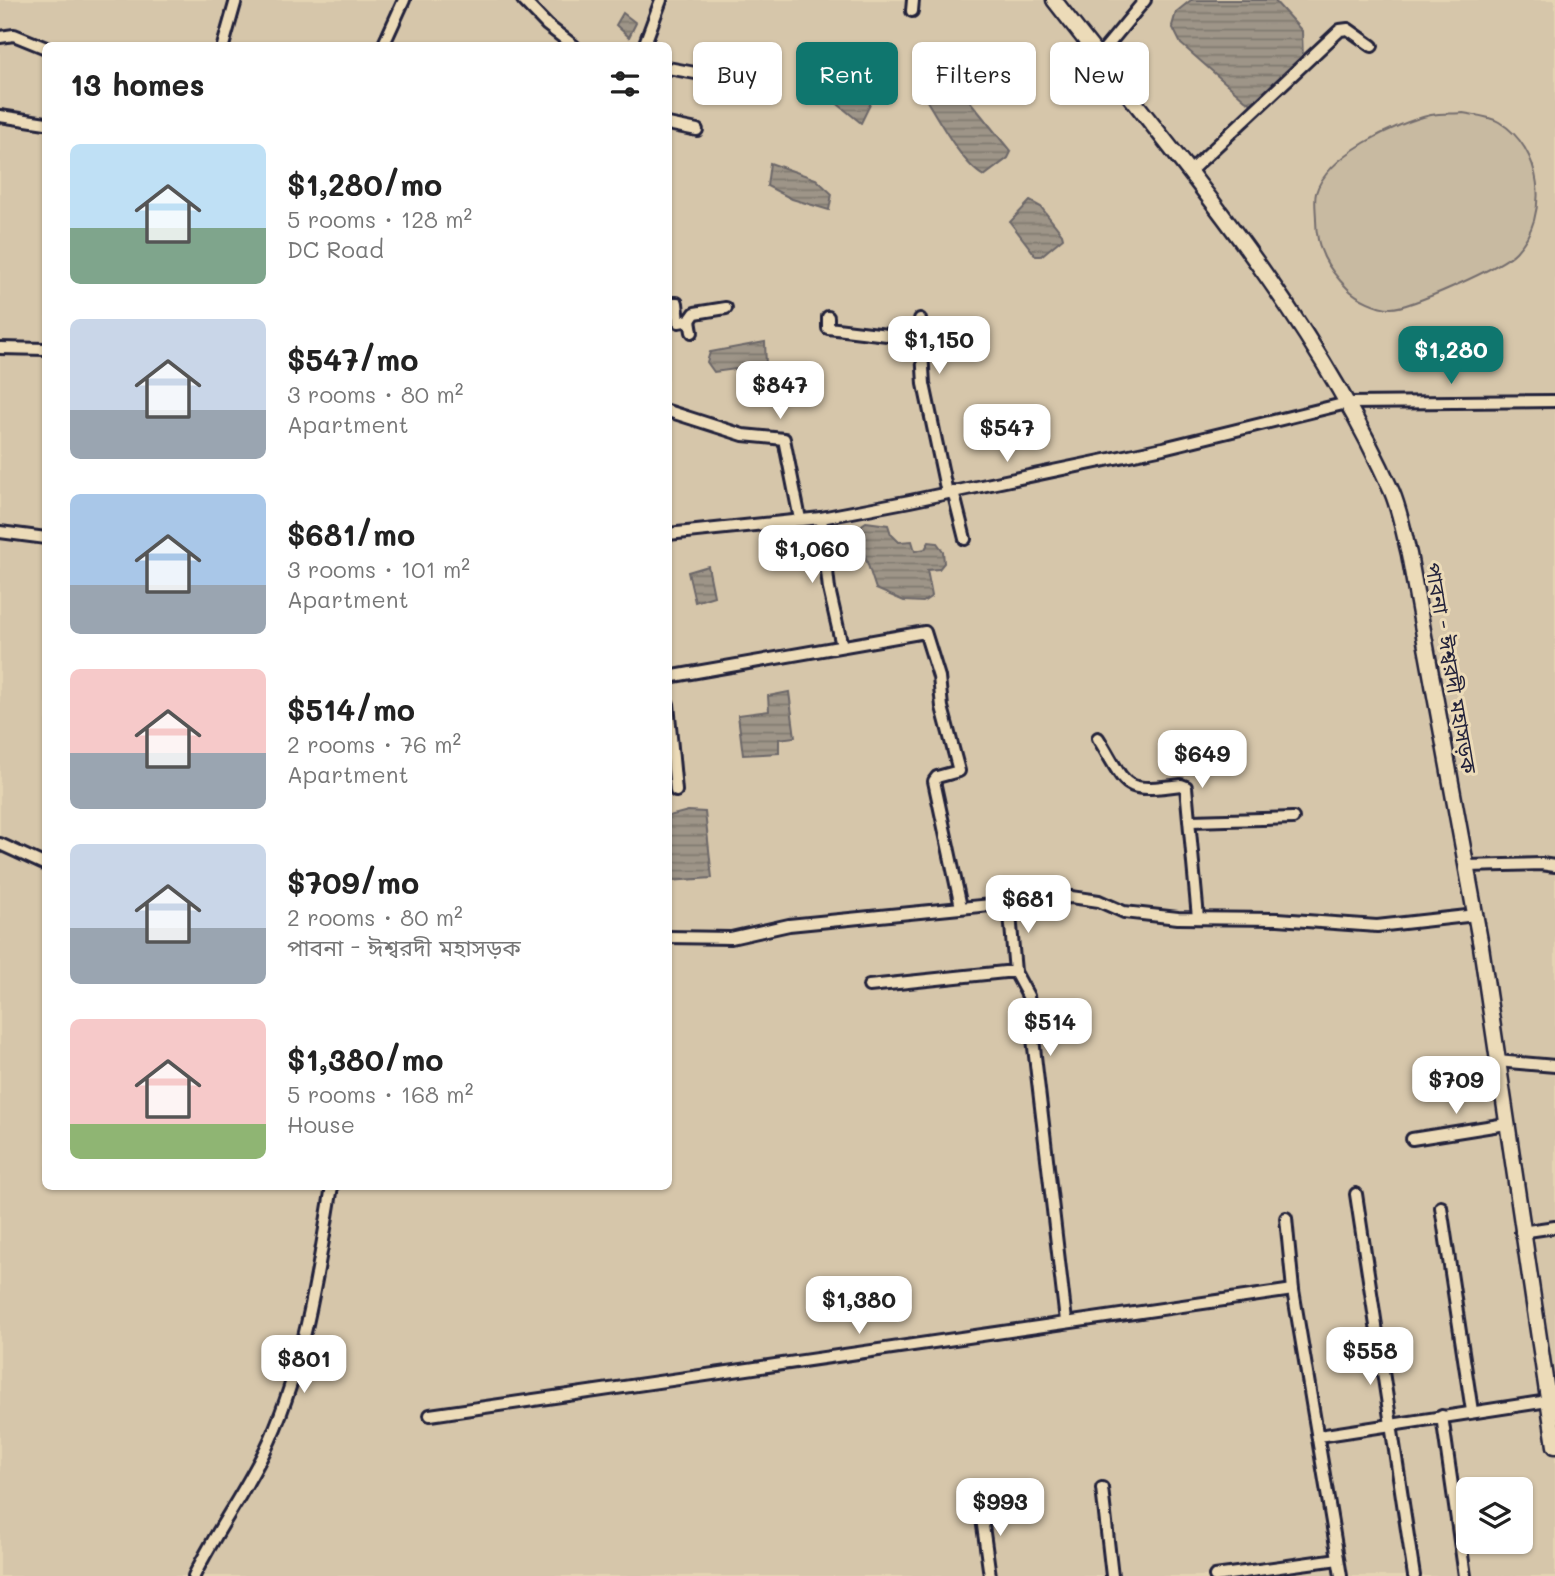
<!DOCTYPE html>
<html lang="en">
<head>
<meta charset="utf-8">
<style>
	:root { --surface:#fff; --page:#f2f2f2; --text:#222; --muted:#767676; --accent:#0f766e }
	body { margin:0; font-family:Mali,"Noto Sans Bengali",sans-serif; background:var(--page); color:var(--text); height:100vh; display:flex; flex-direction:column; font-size:26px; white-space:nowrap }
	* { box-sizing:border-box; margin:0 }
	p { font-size:23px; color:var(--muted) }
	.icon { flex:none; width:38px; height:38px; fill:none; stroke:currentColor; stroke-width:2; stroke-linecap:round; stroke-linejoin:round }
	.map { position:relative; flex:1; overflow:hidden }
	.panel { position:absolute; left:42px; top:42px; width:630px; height:1148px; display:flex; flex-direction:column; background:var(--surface); border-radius:10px; box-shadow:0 2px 5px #0004 }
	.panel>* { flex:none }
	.guide { position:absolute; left:693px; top:42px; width:665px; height:63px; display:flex; gap:14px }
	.tools { position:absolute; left:1456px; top:1477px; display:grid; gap:14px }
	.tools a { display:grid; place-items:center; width:77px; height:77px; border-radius:10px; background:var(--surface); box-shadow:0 2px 5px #0004; font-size:35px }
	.price { position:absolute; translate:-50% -60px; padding:0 16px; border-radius:14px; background:#fff; color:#222; font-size:23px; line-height:46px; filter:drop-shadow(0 2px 4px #0008) }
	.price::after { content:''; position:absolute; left:50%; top:42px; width:21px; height:16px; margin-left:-10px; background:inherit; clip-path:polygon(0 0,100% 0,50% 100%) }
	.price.selected { background:var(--accent); color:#fff }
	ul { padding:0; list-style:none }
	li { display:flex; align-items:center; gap:21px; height:175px; padding:0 28px }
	li span { display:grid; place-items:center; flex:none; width:196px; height:140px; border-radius:10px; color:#555 }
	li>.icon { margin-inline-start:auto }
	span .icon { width:84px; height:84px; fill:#fffc; stroke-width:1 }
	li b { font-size:30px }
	h2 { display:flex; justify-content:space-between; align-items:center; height:84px; padding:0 28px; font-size:30px }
	.chip { padding:0 24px; border-radius:10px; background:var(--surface); box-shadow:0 2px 5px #0004; font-size:24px; line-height:63px }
	.chip.selected { background:var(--accent); color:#fff }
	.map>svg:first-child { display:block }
	.built { fill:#d6c6aa; fill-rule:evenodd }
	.grass { fill:#c8baa1; stroke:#756e6e; stroke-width:2 }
	.water { fill:url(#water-rules); stroke:#6c6769; stroke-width:2 }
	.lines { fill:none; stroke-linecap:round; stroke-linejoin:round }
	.minor-casing { stroke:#22223b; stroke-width:16 }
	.major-casing { stroke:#22223b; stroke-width:19 }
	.minor { stroke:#ecdbb8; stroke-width:10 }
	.major { stroke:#ecdbb8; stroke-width:14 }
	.labels { text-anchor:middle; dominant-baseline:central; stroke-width:6; stroke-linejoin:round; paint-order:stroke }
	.street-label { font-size:21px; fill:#22223b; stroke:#ecdbb8 }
</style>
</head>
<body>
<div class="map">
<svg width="1555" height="1576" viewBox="0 0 1555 1576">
	<defs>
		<pattern id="water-rules" width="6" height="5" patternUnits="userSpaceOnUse" patternTransform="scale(1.75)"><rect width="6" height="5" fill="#9e9588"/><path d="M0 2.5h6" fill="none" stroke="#807970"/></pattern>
	</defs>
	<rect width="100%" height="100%" fill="#e4d4b3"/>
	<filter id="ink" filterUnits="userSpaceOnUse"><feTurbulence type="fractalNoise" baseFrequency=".0143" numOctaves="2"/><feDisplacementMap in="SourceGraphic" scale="14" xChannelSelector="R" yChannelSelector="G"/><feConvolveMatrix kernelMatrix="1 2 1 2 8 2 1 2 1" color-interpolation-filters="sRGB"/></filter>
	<g filter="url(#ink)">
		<!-- built -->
		<path class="built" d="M 0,0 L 1555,0 L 1555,1576 L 0,1576 ZM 46,46 L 668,46 L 668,1186 L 46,1186 ZM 1468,1489 L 1521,1489 L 1521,1542 L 1468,1542 Z"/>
		<!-- grass -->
		<path class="grass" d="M 1463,113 C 1474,115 1489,116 1499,122 C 1542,148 1551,215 1516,252 C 1503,266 1410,308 1391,308 C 1377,308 1357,298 1348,289 C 1327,268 1316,249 1316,220 C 1316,212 1314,200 1316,193 C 1327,155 1396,123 1431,115 C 1441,113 1453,114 1463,113 Z"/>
		<!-- water -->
		<g class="water">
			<polygon points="1191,0 1274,0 1302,31 1303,59 1252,104 1245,100 1181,44 1172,26 1176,12"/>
			<polygon points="623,13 636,23 629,37 616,25"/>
			<polygon points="823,54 886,72 861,123 813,84"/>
			<path d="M 947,73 L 1011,152 L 1008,158 L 984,176 C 962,165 936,115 922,93 Z"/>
			<polygon points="770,163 816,179 832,194 829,210 792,199 767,186"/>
			<polygon points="1030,201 1041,207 1062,234 1063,238 1041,256 1036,256 1010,222"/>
			<polygon points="765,342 766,365 714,372 707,362 710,352"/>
			<polygon points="866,522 888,525 891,534 899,542 912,541 915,551 925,549 929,542 937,543 943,551 944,563 939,569 927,570 932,596 923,602 904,601 876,589 856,529"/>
			<polygon points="708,566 714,596 695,602 688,572"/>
			<polygon points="789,692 795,737 779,739 779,753 743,755 738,715 769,711 768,696"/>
			<polygon points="688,811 705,812 712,878 669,881 669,816"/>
		</g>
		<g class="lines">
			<!-- minor casing -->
			<g class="minor-casing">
				<g id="minor">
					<polyline points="523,0 547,25 574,46"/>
					<polyline points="912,11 913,0"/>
					<polyline points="0,37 14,35 46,48"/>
					<polyline points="223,46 236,0"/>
					<polyline points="383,46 404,0"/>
					<polyline points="644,46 661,0"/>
					<polyline points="1098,57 1145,0"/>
					<polyline points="668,68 706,75"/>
					<polyline points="0,116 46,123"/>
					<polyline points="668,124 697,130"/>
					<polyline points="1189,172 1340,30 1348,29 1372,46"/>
					<polyline points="668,303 677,303 679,322 690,320 692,332"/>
					<polyline points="828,317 828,328 921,339"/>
					<polyline points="920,319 924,384 947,493"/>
					<polyline points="690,320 695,313 726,308"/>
					<polyline points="0,348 46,349"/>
					<polyline points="668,411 743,435 784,439 800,519"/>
					<polyline points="953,491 965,539"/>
					<polyline points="821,518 829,589 842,646"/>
					<polyline points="0,532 46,538"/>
					<polyline points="668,534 821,518 910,501 1163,448 1347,403 1555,401"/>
					<polyline points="668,677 925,632 939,677 942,707 959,771 937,777 934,781 961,907"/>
					<polyline points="668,704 676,791"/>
					<path d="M 1098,738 C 1129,788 1120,793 1181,785 L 1186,787 L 1198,918"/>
					<polyline points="1191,821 1293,818"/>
					<polyline points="0,844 46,865"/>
					<polyline points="1467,866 1541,864 1555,866"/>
					<polyline points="1009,902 1015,972"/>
					<polyline points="668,937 731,938 789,925 1071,897 1099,901 1124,912 1178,918 1278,919 1377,926 1476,915"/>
					<polyline points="869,986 1005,972 1015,972 1028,996 1066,1321"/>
					<polyline points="1497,1061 1555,1066"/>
					<polyline points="1412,1139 1506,1124"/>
					<polyline points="1356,1194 1414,1576"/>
					<polyline points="1441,1207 1472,1411"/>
					<polyline points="1286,1218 1293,1290 1341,1576"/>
					<polyline points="1521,1232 1555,1227"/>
					<polyline points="430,1415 1293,1290"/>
					<polyline points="1442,1416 1465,1576"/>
					<polyline points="1319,1436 1548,1401"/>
					<polyline points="1102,1488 1112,1576"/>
					<polyline points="980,1504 990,1576"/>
					<path d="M 194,1576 C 217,1529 248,1488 270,1440 C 305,1361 318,1272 332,1186"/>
					<polyline points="1215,1576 1338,1559"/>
				</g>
			</g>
			<!-- major casing -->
			<g class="major-casing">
				<path id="major" d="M 1054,0 C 1175,156 1311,310 1392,492 C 1400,511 1404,534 1409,554 L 1481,946 L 1555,1446"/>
			</g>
			<!-- minor -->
			<use href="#minor" class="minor"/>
			<!-- major -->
			<use href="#major" class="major"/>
		</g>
	</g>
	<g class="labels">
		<!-- street labels -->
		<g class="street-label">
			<text transform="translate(1452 668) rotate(80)">পাবনা - ঈশ্বরদী মহাসড়ক</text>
		</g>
	</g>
</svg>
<div class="tools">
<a><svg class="icon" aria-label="layers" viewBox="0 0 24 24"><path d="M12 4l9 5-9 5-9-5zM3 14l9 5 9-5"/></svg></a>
</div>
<b class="price" style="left:939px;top:376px">$1,150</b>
<b class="price selected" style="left:1451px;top:386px">$1,280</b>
<b class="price" style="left:780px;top:421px">$847</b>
<b class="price" style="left:1007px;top:464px">$547</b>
<b class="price" style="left:812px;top:585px">$1,060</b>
<b class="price" style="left:1202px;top:790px">$649</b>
<b class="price" style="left:1028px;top:935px">$681</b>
<b class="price" style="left:1050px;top:1058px">$514</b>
<b class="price" style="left:1456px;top:1116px">$709</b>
<b class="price" style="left:859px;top:1336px">$1,380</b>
<b class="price" style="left:1370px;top:1387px">$558</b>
<b class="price" style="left:304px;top:1395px">$801</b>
<b class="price" style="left:1000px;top:1538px">$993</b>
<div class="guide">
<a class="chip">Buy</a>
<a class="chip selected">Rent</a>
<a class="chip">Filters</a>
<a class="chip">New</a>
</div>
<section class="panel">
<h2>13 homes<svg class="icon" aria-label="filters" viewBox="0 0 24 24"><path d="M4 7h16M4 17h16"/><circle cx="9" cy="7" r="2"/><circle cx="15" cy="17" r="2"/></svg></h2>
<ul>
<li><span style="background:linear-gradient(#bfe0f5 60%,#7fa58c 0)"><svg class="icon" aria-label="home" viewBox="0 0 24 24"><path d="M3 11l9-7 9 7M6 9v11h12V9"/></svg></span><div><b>$1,280/mo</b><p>5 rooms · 128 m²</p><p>DC Road</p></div></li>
<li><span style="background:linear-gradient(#c9d6e8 65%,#9aa5b1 0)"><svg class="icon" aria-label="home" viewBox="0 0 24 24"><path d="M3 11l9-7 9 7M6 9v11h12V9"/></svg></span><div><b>$547/mo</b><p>3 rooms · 80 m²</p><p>Apartment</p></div></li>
<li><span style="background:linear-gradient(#a9c7e8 65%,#9aa5b1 0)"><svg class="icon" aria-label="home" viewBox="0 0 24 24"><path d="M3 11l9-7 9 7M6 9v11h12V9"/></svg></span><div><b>$681/mo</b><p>3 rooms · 101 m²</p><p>Apartment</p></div></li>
<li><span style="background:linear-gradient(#f6c9c9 60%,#9aa5b1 0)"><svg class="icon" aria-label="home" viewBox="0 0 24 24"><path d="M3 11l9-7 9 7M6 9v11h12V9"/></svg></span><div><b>$514/mo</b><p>2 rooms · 76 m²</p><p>Apartment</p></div></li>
<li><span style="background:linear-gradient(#c9d6e8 60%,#9aa5b1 0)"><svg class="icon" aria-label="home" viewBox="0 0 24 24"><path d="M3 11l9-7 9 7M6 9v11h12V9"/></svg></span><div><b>$709/mo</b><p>2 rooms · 80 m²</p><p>পাবনা - ঈশ্বরদী মহাসড়ক</p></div></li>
<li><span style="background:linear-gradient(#f6c9c9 75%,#8fb573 0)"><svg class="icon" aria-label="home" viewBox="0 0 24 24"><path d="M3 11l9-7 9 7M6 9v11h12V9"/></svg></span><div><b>$1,380/mo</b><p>5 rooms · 168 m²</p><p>House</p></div></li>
</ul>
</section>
</div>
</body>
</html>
